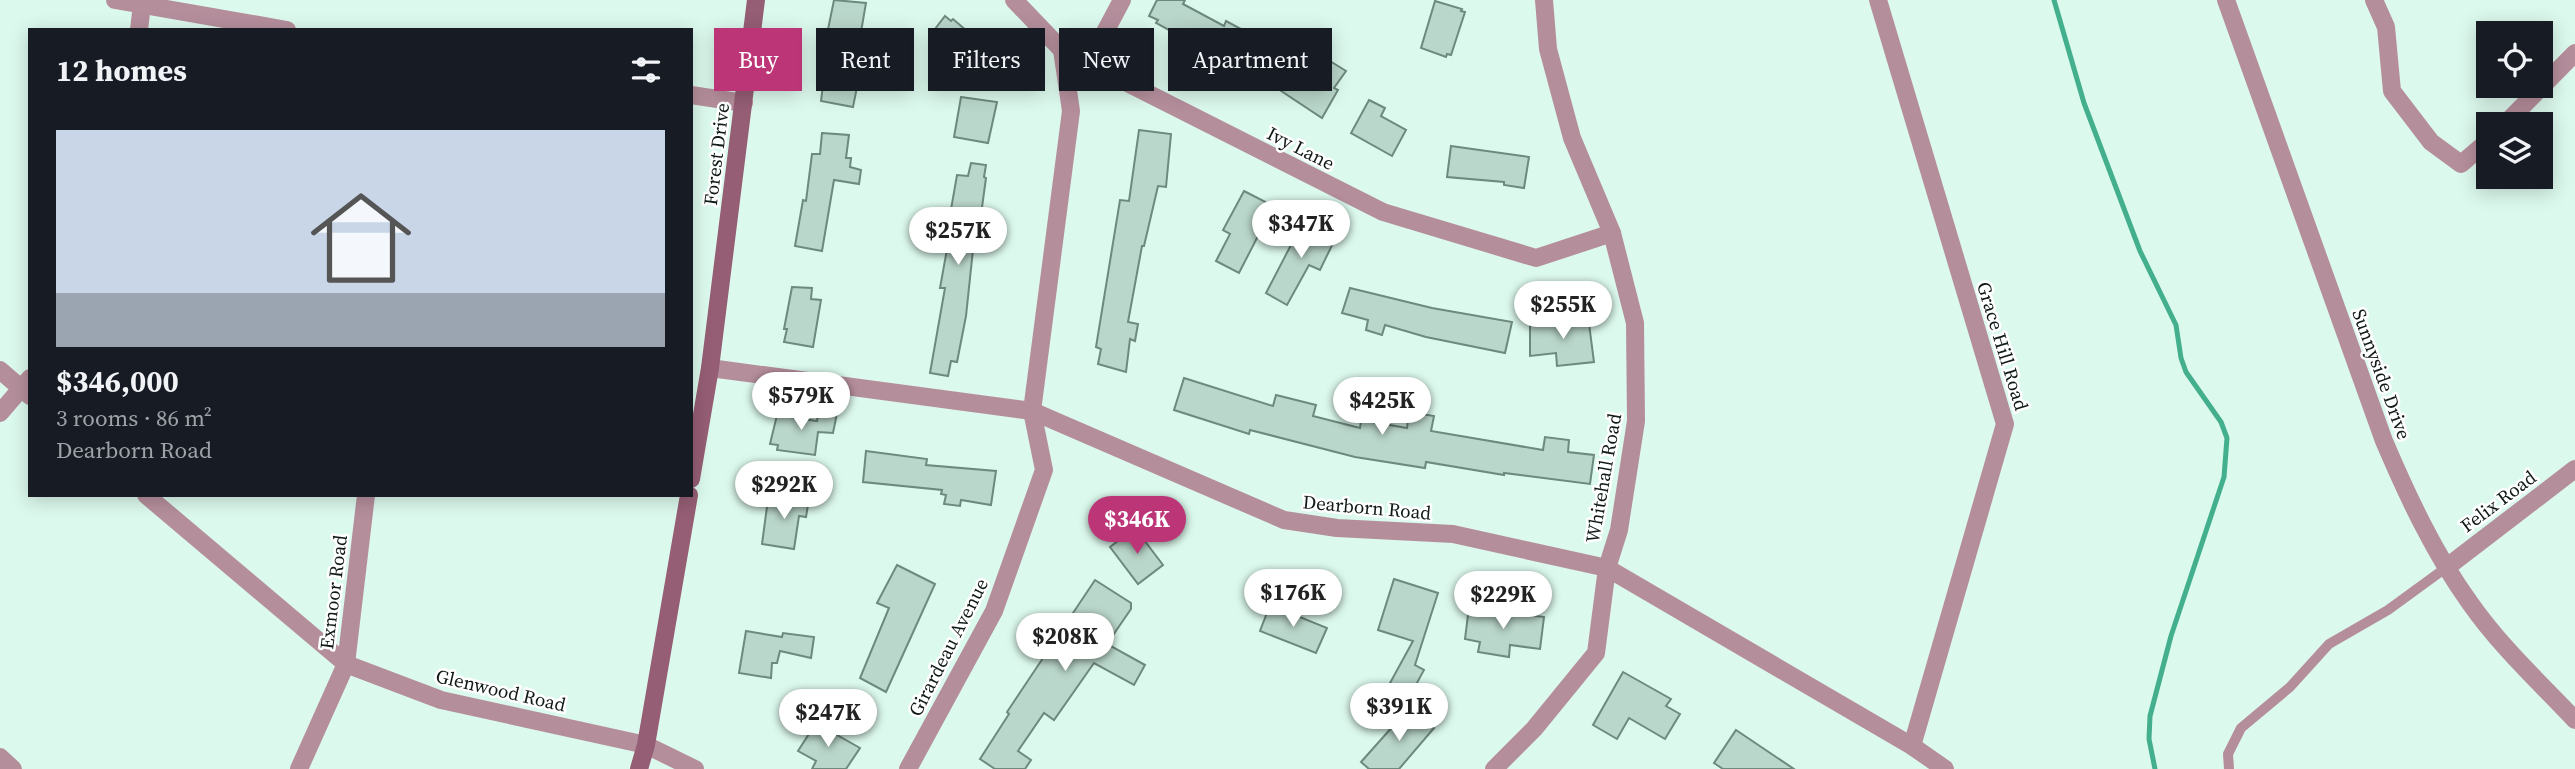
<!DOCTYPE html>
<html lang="en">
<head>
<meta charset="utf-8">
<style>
	:root { --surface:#171b24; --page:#242831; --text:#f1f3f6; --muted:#9ea1a6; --line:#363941; --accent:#bb3577 }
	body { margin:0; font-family:"Source Serif 4",serif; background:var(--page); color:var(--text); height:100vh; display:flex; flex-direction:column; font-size:26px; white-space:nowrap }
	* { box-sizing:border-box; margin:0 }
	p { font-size:23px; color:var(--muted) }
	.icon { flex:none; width:38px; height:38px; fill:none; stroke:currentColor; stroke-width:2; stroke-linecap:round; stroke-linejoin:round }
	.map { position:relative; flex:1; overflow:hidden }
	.details { position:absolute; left:28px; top:28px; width:665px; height:469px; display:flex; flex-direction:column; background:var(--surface); border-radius:0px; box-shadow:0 4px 18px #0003 }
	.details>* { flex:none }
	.banner { position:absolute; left:714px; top:28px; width:665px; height:63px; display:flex; gap:14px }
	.buttons { position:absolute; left:2476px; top:21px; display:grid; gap:14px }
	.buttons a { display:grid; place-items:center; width:77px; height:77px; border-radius:0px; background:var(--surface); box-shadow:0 4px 18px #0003; font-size:35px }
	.price { position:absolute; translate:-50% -60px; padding:0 16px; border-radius:24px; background:#fff; color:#222; font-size:23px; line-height:46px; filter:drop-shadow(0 2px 4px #0008) }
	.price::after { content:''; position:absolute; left:50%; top:42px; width:21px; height:16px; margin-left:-10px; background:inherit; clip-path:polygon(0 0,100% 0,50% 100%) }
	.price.current { background:var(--accent); color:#fff }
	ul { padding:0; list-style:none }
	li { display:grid; align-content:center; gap:14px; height:371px; padding:0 28px }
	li+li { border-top:2px solid var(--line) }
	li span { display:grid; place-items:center; height:217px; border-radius:0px; color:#555 }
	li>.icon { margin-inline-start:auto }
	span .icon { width:126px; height:126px; fill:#fffc; stroke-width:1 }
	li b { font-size:30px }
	h2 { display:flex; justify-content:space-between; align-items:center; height:84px; padding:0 28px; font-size:30px }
	.tag { padding:0 24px; border-radius:0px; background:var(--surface); box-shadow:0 4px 18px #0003; font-size:24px; line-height:63px }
	.tag.current { background:var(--accent); color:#fff }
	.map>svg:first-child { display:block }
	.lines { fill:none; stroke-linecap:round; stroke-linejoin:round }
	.stream { stroke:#43af8d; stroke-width:5 }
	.building { fill:#bad7cb; stroke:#6e897e; stroke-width:2 }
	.service { stroke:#b58e9c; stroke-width:10 }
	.minor { stroke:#b58e9c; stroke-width:18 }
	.tertiary { stroke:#b58e9c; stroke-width:18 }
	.secondary { stroke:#955e74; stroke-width:18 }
	.labels { text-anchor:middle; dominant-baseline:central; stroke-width:5; stroke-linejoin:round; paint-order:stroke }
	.street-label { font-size:19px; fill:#101a16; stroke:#fff }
</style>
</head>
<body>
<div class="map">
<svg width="2575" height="769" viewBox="0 0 2575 769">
	<rect width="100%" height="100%" fill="#dcf9ed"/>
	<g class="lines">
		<!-- stream -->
		<polyline class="stream" points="2054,0 2084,103 2140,251 2176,325 2181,358 2186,372 2221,422 2227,438 2224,477 2171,636 2150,716 2149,739 2155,769"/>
	</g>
	<!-- building -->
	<g class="building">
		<polygon points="834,0 866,3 856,61 862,62 853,107 821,101 828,45 825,44"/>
		<polygon points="1157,0 1185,0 1183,4 1224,26 1226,21 1243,30 1238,36 1286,61 1288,57 1316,76 1318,73 1321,75 1330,61 1346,71 1334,88 1338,90 1322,118 1260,77 1257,82 1179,39 1180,36 1156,23 1158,20 1149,16"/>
		<polygon points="1435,1 1462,9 1461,11 1465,12 1451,55 1447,54 1446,57 1421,48"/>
		<polygon points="945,16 951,21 953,19 988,49 986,53 998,64 990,76 976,65 972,69 935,42 941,34 935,29"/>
		<polygon points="961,97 997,102 988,143 954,137"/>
		<polygon points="1369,100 1385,108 1381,116 1406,130 1392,156 1351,133"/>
		<polygon points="1139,130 1171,134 1166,187 1158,186 1144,246 1142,246 1128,322 1138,324 1135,341 1130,339 1126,372 1098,364 1101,349 1096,347 1120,200 1129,201"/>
		<polygon points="822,133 849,135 846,158 851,158 850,167 861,170 859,184 834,180 822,251 795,246 803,200 806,201 812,154 820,154"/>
		<polygon points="1451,146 1529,157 1524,188 1504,185 1504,182 1447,177"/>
		<polygon points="971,163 986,165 984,177 986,178 980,222 976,221 966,316 957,362 951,361 948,376 930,373 945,288 940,288 953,216 950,215 957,175 968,176"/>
		<polygon points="1244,191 1277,208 1264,234 1260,232 1239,273 1216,261 1230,234 1223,230"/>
		<polygon points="1304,220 1336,237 1320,270 1309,265 1287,305 1266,293"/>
		<polygon points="792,287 812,288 811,299 821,300 813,347 784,342 787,329 784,329"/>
		<polygon points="1350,288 1432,308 1512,322 1505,353 1426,337 1385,325 1382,335 1366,330 1368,320 1342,313"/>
		<polygon points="1588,316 1594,362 1557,366 1556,353 1530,356 1530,324"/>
		<polygon points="1184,378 1273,406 1276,395 1316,405 1313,416 1360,428 1361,420 1407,428 1409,412 1434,416 1431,431 1543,450 1545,437 1569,440 1568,452 1594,455 1590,484 1504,473 1504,475 1426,462 1425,468 1355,457 1250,430 1249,434 1174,410"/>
		<polygon points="819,410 837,413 833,433 818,432 815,455 777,450 778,445 770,444 777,415 817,421"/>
		<polygon points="866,451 927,459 926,465 996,471 991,505 961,500 960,506 944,504 946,495 941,494 942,490 863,482"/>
		<polygon points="787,495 809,499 806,517 799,516 794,549 762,544 768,499 785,501"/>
		<polygon points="1135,528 1163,565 1138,584 1110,547"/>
		<polygon points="897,565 935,584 886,692 860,678 889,608 877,603"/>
		<polygon points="1394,579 1438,593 1415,665 1424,670 1411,694 1390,683 1413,641 1378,630"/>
		<polygon points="1095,580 1131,603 1131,609 1107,644 1145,665 1134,685 1094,663 1054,720 1044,713 1018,751 1031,760 1025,769 995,769 980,759 1009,714 1007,712"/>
		<polygon points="1270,605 1327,628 1316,653 1260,631"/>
		<polygon points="1469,607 1544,617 1540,649 1510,645 1509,657 1478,652 1480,642 1465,639"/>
		<polygon points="746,631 782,637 783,633 814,637 811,658 780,651 777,663 772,663 771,678 739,673"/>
		<polygon points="1623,672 1671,699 1666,706 1680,714 1665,739 1629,718 1617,739 1593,725"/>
		<polygon points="1410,707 1434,728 1399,769 1369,769 1361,762"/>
		<polygon points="816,723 860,748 846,769 812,769 816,761 798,751"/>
		<polygon points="1736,730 1794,769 1723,769 1714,763"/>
	</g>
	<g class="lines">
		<!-- service -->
		<polyline class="service" points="2229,769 2228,754 2241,728 2290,687 2329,644 2388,610 2447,567"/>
		<!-- minor -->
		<g class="minor">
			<polyline points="115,0 287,30"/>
			<polyline points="1014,0 1062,50 1383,212 1536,258 1612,233"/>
			<polyline points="1878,0 2005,424 1912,746"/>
			<path d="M 2226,0 L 2384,441 C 2408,497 2434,553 2470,603 C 2500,646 2539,682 2575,720"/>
			<polyline points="2374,0 2386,27 2392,91 2431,142 2461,164 2488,141"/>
			<polyline points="139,30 142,4"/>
			<polyline points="691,95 744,103"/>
			<polyline points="2505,124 2575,53"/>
			<polyline points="710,368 1032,411 1284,520 1337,528 1453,534 1607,568 1912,746 1945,769"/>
			<polyline points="0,370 30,396"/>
			<polyline points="0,413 30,378"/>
			<polyline points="146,495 346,664 441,700 646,745"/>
			<polyline points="2447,567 2575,469"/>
			<polyline points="0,757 13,769"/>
			<polyline points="299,769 346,664 366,495"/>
			<polyline points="908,769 994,611 1044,470 1032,411 1071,111 1062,50 1097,47 1122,0"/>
			<polyline points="1494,769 1534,729 1596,653 1607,568 1619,530 1636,421 1635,323 1612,233 1572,138 1548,49 1544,0"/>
		</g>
		<!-- tertiary -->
		<polyline class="tertiary" points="646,745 695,769"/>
		<!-- secondary -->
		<g class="secondary">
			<polyline points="691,479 710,368 756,0"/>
			<polyline points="639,769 646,745 689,495"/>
		</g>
	</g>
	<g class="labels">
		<!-- street labels -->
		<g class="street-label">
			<text transform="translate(1301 148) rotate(27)">Ivy Lane</text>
			<text transform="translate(716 154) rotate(-83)">Forest Drive</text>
			<text transform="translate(2003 346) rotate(73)">Grace Hill Road</text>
			<text transform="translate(2382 374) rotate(70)">Sunnyside Drive</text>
			<text transform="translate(1603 478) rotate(-80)">Whitehall Road</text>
			<text transform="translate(2498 501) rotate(-37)">Felix Road</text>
			<text transform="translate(1367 507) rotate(5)">Dearborn Road</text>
			<text transform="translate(333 592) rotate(-83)">Exmoor Road</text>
			<text transform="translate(948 647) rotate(-63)">Girardeau Avenue</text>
			<text transform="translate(501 690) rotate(13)">Glenwood Road</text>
		</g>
	</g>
</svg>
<div class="buttons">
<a><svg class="icon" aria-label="locate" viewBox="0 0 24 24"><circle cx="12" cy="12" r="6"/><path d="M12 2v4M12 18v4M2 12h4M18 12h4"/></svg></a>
<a><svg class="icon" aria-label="layers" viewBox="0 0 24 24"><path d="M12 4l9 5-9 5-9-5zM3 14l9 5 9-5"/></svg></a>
</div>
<b class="price" style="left:1301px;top:260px">$347K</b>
<b class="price" style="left:958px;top:267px">$257K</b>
<b class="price" style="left:1563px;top:341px">$255K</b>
<b class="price" style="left:801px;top:432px">$579K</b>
<b class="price" style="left:1382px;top:437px">$425K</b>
<b class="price" style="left:784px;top:521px">$292K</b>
<b class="price current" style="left:1137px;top:556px">$346K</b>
<b class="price" style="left:1293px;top:629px">$176K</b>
<b class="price" style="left:1503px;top:631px">$229K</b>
<b class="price" style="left:1065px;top:673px">$208K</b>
<b class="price" style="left:1399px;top:743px">$391K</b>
<b class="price" style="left:828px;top:749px">$247K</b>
<div class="banner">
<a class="tag current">Buy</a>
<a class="tag">Rent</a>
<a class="tag">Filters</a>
<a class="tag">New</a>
<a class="tag">Apartment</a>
</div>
<section class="details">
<h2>12 homes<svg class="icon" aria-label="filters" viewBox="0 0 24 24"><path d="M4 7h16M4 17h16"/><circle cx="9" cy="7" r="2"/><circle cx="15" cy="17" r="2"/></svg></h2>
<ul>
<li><span style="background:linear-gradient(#c9d6e8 75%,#9aa5b1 0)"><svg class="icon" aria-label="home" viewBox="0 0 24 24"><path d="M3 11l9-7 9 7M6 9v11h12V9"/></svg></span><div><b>$346,000</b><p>3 rooms · 86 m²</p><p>Dearborn Road</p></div></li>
</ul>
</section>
</div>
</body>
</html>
